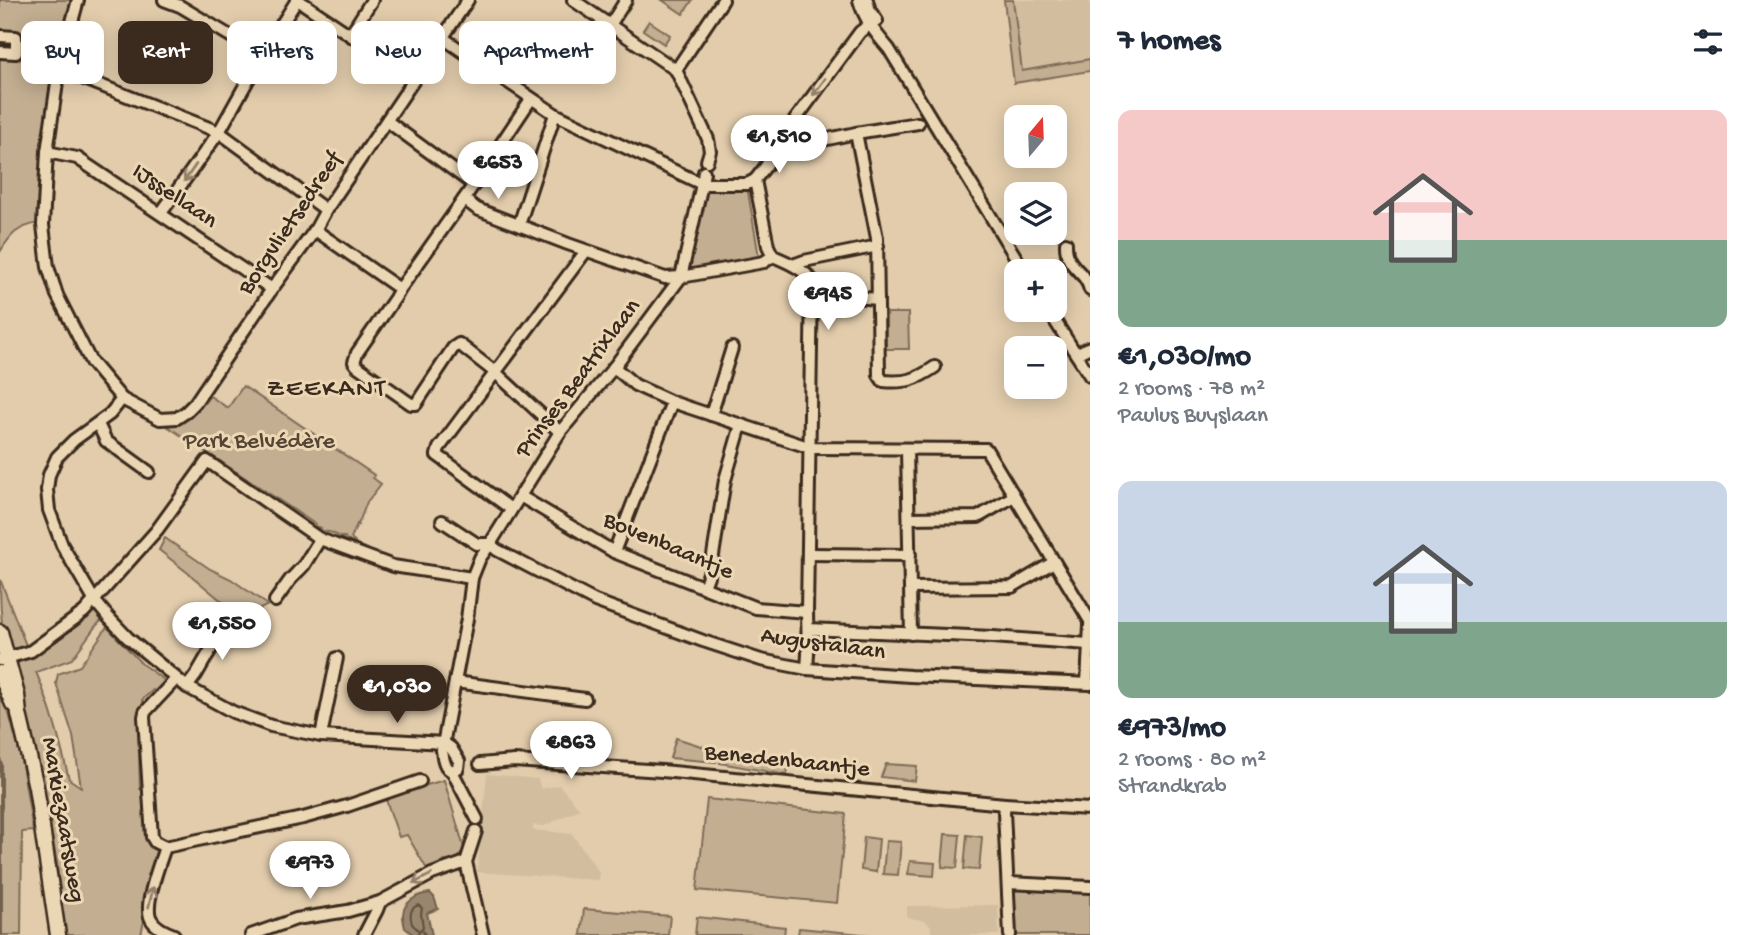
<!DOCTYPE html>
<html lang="en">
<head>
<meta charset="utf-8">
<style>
	:root { --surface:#fff; --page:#f2f2f3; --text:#1f2937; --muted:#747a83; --accent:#3b2a1e }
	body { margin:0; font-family:"Gochi Hand",sans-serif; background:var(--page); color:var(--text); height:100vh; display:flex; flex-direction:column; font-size:26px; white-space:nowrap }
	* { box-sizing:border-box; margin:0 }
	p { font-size:23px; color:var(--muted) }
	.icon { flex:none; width:38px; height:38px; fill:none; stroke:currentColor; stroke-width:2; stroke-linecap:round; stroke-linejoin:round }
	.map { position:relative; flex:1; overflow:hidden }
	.panel { display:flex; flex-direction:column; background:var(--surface); width:665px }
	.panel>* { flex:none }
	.guide { position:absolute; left:21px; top:21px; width:665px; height:63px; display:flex; gap:14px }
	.needle { width:46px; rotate:19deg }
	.controls { position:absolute; left:1004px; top:105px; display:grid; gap:14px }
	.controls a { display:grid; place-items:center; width:63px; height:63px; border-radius:14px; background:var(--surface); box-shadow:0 4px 18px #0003; font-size:35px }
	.price { position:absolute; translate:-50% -60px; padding:0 16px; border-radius:24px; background:#fff; color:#222; font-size:23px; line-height:46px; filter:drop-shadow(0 2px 4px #0008) }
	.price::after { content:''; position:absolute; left:50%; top:42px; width:21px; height:16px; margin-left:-10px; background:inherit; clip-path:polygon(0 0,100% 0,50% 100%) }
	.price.current { background:var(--accent); color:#fff }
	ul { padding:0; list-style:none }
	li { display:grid; align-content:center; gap:14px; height:371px; padding:0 28px }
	li span { display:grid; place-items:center; height:217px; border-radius:14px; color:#555 }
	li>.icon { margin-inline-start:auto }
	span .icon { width:126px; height:126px; fill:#fffc; stroke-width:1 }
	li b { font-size:30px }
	h2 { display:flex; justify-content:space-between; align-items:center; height:84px; padding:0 28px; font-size:30px }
	.tag { padding:0 24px; border-radius:14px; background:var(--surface); box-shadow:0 4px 18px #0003; font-size:24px; line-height:63px }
	.tag.current { background:var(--accent); color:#fff }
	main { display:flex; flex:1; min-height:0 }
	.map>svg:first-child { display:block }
	.built { fill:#d2bd9f }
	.green { fill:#c3ae91; stroke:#7f6c58; stroke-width:2 }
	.water { fill:#99866e; stroke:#73614e; stroke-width:2 }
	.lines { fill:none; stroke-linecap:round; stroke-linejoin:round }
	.shore { stroke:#614f3e; stroke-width:2 }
	.minor-casing { stroke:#3b2a1e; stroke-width:16 }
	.major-casing { stroke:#3b2a1e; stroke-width:19 }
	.minor { stroke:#ecd7b5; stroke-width:10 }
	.major { stroke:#ecd7b5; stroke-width:14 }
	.oneway { stroke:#94806a }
	.labels { text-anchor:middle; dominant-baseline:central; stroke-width:6; stroke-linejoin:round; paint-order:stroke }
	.street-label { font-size:24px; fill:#3b2a1e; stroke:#ecd7b5 }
	.park-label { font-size:24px; fill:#564435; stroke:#ecd7b5 }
	.neighbourhood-label { font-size:26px; letter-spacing:2px; fill:#3b2a1e; stroke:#ecd7b5 }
</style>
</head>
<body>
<main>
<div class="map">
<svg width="1090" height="935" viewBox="0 0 1090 935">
	<rect width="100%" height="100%" fill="#e2ccac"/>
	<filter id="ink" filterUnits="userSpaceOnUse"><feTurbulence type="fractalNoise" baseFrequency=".0143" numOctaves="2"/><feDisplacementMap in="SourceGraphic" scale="14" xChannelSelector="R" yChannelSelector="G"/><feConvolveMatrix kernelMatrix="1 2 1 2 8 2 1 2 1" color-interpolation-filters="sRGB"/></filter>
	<g filter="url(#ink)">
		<!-- built -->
		<g class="built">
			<polygon points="1013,0 1090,0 1090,59 1022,72"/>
			<polygon points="487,774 538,779 541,789 559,785 580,809 544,826 533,825 533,830 572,834 599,872 598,880 477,872"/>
			<polygon points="998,905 999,935 931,935 931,926 925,921 907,917 907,906"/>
		</g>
		<!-- green -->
		<g class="green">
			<path d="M 0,0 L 71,0 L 52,85 L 39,223 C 17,227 11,234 0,252 Z"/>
			<polygon points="662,0 690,0 692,1 683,14"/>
			<polygon points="1004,0 1013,0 1022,71 1090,59 1090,71 1014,83"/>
			<polygon points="649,21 670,35 664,44 643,30"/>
			<polygon points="747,186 759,257 756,260 690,271 688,266 707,188"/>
			<polygon points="886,313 908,313 909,349 886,349"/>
			<path d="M 243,386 L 374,475 L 373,478 L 381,484 L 367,502 L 358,525 L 357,524 L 351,538 L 356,544 L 346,540 L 345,537 L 342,537 L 343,539 L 333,533 L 319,530 L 321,528 L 319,527 L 316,529 L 316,525 L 303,516 L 167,426 C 191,418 194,417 210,396 L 228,408 Z"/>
			<polygon points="165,538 210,569 231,579 268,605 246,616 230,608 188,573 159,550"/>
			<path d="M 0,579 L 27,648 C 22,650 16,653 11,650 C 0,642 0,593 0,579 Z"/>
			<path d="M 94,612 L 98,613 L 101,617 L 101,621 L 95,627 L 72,659 L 36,672 C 51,707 60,742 69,779 L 81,787 L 73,736 L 56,683 L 58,674 L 80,666 L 107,627 L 142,664 L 168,683 L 157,694 L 153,690 L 142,700 L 146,706 L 140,713 L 138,724 L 140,789 L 144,789 L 151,844 L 157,850 L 157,856 L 141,935 L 64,935 L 57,863 L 43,785 L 15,668 L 19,661 L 42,649 L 89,613 Z"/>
			<polygon points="0,691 2,691 4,695 21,758 33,831 22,832 21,935 2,935"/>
			<polygon points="676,738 720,752 716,762 670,758"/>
			<polygon points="725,749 789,762 787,775 720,763"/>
			<polygon points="886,764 917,766 915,781 881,777"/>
			<path d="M 444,780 L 465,851 L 453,862 C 446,860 443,861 436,865 L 437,867 L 428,871 L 407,835 L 399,837 L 385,797 Z"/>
			<polygon points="707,799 846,814 837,903 697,890"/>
			<polygon points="945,834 960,835 957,868 942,867"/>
			<polygon points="967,835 982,837 979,870 964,869"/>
			<polygon points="864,837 879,839 876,872 861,870"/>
			<polygon points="886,841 901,842 898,875 883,874"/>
			<polygon points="910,861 935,863 934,876 908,874"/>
			<polygon points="1013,886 1090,890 1090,935 1014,935"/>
			<polygon points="584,909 670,916 668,935 581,935"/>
			<polygon points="697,917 785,927 784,935 695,935"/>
			<polygon points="799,928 872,935 798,935"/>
		</g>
		<!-- water -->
		<g class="water">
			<polygon points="0,760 2,763 2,935 0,935"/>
			<path d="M 430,893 L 434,897 L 438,909 L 427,913 L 432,935 L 414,935 L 405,928 C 404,924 403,920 403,915 C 403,902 418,894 430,893 Z"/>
		</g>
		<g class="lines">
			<!-- shore -->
			<path class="shore" d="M 417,935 L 419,931 L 412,924 C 410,916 409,909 418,905 L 422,908 L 421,914 L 423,927 L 420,930 L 423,931 L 425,935"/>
			<!-- minor casing -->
			<g class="minor-casing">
				<g id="minor">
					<polyline points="78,0 59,69 47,152 43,225 48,267 57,295 91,362 122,399 160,419 177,418 186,412 195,403 272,289 315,230 326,210 468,0"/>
					<polyline points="164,0 180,6 262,55"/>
					<polyline points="298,0 371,49"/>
					<polyline points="573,0 676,70 723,0"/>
					<path d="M 859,0 C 864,19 877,35 889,49 L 1024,271"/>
					<polyline points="867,0 870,11 877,21"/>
					<polyline points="610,25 626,0"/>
					<polyline points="350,35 372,0"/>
					<polyline points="0,36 16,37 16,53 0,52"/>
					<polyline points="443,38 555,114 702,184 704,172"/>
					<polyline points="59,69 219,132 326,210"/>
					<polyline points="676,70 708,139 710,151 707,161"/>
					<polyline points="531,99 464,199 400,289 395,298 357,353 354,362 357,366 411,404 416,404 453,348 459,344 496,373 560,432"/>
					<polyline points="387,121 474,185"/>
					<path d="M 856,133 L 877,238 L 879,375 L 883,381 C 906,383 916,380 935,367"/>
					<polyline points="776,150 856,133 918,123"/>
					<polyline points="47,152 77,158 272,289"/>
					<polyline points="755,180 766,166 781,139 860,32 874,21"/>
					<polyline points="464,199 477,209 568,244 665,278 681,277 764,262 773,256 768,246 755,180"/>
					<polyline points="161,213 219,132 262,55 297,0"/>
					<polyline points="519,225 555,114"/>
					<polyline points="315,230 400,289"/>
					<path d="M 1066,243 C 1065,269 1086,270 1090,290"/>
					<path d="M 773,256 C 787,262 802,268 812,280 L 807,612 L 808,654 L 807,669"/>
					<polyline points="793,265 804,261 878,246"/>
					<polyline points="812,289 843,296 878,299"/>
					<polyline points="1048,310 1090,376"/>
					<polyline points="1076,354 1090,347"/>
					<polyline points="614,367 635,385 672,402 811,448 986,449 1090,621"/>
					<polyline points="122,399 110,414 74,440 57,457 49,475 47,490 49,510 62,545 94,600 109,618 128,638 187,687 233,712 271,726 321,736 444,743"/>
					<polyline points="711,415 732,348"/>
					<polyline points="98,424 106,441 149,472"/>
					<polyline points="907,450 911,634"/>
					<polyline points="520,496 614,552 756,608 807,612"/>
					<polyline points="511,509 437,455 439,448 586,251"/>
					<polyline points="909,518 978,517 1014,496"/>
					<polyline points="442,521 477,544 490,544"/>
					<polyline points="490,544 497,550 595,601 703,641 761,660 807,669 910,676 1090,684"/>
					<polyline points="614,552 672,402"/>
					<polyline points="808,554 910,555"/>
					<polyline points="704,587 711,568 725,480 741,425"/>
					<polyline points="911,588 1012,587 1054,562"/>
					<polyline points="275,601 290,580 304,565 320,539"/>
					<polyline points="808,629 993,637 1088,644"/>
					<polyline points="0,660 31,651 84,612 157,530 207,461 320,539 393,566 472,578"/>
					<polyline points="455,682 585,699"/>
					<polyline points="1087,683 1090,625"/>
					<polyline points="187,687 196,675 229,618"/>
					<polyline points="321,736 337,658"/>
					<path d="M 444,743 L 451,748 L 459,761 L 458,768 L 452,771 C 444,768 443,758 442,750 L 467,619 L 472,578 L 480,558 L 490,544 L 560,432 L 614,367 L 681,277 L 702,184 L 747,184 L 755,180"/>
					<polyline points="480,764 514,761 662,771 1005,804 1090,809"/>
					<polyline points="452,771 477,819"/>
					<polyline points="1005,804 1004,812 1010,935"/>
					<polyline points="476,831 466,862 483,935"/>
					<polyline points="165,847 303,818 347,806 420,781"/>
					<polyline points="165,847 155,842 152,837 144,717 145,712 176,679"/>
					<path d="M 165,847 C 160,863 143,905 151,919 C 155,927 166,932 174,935"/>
					<polyline points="1008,883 1090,887"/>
					<polyline points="251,935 296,919 348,911 380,902 432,874 466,862"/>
					<polyline points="364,935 377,910 380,902"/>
				</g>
			</g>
			<!-- major casing -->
			<g class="major-casing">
				<g id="major">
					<polyline points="0,632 17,695 19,714 36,787 58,935"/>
					<polyline points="0,673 13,704"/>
				</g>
			</g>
			<!-- minor -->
			<use href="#minor" class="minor"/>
			<!-- major -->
			<use href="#major" class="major"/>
		</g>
		<!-- one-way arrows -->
		<defs><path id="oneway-shaft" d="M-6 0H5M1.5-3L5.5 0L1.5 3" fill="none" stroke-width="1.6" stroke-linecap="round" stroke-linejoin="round" transform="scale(1.75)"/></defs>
		<g class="oneway">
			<use href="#oneway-shaft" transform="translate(819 87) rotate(126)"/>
			<use href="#oneway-shaft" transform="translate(190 173) rotate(125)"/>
			<use href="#oneway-shaft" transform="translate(422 879) rotate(153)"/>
			<use href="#oneway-shaft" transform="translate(151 897) rotate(-77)"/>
		</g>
	</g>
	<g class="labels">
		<!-- street labels -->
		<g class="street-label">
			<text transform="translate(174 197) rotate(34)">IJssellaan</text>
			<text transform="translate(291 224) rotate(-56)">Borgvlietsedreef</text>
			<text transform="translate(579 379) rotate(-53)">Prinses Beatrixlaan</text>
			<text transform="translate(668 547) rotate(23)">Bovenbaantje</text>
			<text transform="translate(823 645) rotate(8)">Augustalaan</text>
			<text transform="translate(787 762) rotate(6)">Benedenbaantje</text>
			<text transform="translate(62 820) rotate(80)">Markiezaatsweg</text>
		</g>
		<!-- park labels -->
		<g class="park-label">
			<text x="259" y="442">Park Belvédère</text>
		</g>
		<!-- neighbourhood labels -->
		<g class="neighbourhood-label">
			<text x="327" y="390">ZEEKANT</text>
		</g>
	</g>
</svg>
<div class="controls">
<a><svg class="needle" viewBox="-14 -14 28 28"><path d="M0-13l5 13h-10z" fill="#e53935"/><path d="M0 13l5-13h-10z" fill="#747a83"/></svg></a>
<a><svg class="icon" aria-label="layers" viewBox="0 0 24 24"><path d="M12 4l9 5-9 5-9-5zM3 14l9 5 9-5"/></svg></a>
<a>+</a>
<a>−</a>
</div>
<b class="price" style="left:779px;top:175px">€1,510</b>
<b class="price" style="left:498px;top:201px">€653</b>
<b class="price" style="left:828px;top:332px">€945</b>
<b class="price" style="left:222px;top:662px">€1,550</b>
<b class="price current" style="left:397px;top:725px">€1,030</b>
<b class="price" style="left:571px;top:781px">€863</b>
<b class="price" style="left:310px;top:901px">€973</b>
<div class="guide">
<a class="tag">Buy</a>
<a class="tag current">Rent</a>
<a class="tag">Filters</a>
<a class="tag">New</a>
<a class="tag">Apartment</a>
</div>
</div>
<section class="panel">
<h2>7 homes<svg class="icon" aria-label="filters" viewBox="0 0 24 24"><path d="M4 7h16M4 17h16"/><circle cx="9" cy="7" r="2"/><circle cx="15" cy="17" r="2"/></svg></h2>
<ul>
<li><span style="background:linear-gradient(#f6c9c9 60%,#7fa58c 0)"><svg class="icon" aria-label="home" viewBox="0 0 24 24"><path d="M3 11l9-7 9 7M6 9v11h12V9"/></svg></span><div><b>€1,030/mo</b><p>2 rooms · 78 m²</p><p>Paulus Buyslaan</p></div></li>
<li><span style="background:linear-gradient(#c9d6e8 65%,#7fa58c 0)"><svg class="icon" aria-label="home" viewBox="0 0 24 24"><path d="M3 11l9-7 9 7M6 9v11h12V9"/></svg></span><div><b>€973/mo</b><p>2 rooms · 80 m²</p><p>Strandkrab</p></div></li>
</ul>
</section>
</main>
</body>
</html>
